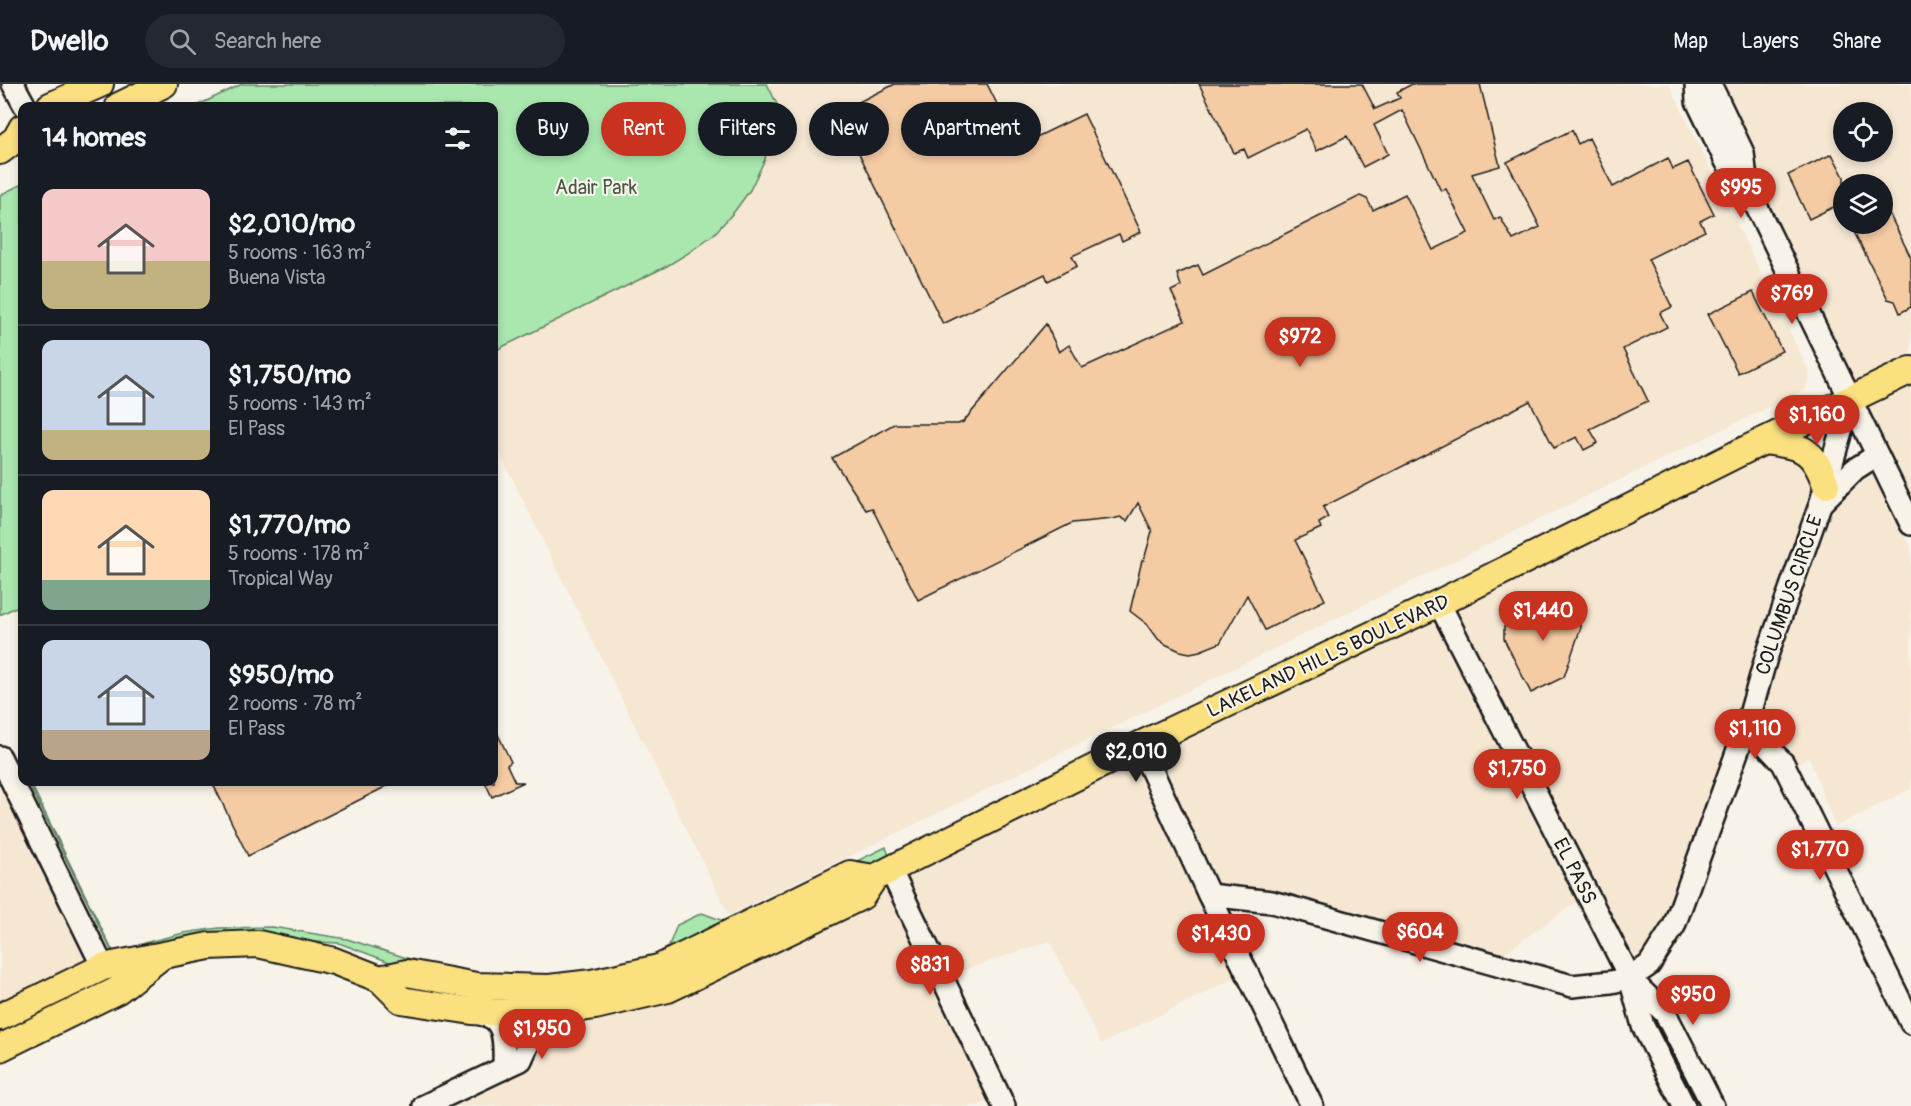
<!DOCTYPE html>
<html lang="en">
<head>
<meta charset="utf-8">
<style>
	:root { --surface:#171b24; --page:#242831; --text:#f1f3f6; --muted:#9ea1a6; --line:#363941; --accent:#c8321e }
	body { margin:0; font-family:Pangolin,sans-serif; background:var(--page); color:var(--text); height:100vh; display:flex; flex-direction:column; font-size:22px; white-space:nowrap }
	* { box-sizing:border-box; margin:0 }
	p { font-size:20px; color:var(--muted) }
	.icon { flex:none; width:33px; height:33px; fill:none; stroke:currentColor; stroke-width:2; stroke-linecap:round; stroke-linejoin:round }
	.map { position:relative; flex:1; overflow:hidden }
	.panel { position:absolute; left:18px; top:18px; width:480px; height:684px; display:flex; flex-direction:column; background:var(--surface); border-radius:12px; box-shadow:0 3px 9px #0003 }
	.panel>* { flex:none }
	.guide { position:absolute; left:516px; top:18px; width:570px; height:54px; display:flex; gap:12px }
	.tools { position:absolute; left:1833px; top:18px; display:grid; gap:12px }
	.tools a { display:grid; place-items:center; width:60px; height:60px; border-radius:50%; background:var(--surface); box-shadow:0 3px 9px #0003; font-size:30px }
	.price { position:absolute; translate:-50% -51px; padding:0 14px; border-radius:21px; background:var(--accent); color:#fff; font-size:20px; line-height:39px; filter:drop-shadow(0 2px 3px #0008) }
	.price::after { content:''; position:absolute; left:50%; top:36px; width:18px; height:14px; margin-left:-9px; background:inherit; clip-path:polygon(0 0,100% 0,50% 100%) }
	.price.selected { background:#222; color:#fff }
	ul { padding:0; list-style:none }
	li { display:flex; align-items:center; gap:18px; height:150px; padding:0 24px }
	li+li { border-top:2px solid var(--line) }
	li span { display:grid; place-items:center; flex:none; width:168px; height:120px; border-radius:12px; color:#555 }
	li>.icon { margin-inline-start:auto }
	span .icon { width:72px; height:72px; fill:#fffc; stroke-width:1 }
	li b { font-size:26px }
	h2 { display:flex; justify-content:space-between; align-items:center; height:72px; padding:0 24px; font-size:26px }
	.pill { padding:0 21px; border-radius:27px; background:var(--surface); box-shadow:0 3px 9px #0003; font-size:21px; line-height:54px }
	.pill.selected { background:var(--accent); color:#fff }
	header { display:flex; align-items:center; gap:36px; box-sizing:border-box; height:84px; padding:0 30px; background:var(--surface); border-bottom:2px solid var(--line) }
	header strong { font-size:28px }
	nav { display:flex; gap:33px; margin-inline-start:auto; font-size:21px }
	.search { width:420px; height:54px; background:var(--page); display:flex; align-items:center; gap:15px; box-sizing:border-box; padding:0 21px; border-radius:33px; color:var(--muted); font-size:22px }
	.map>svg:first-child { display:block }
	.built { fill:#f6e7d3; fill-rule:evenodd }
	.green { fill:#a9e7af; stroke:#628266; stroke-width:1.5 }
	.building { fill:#f4cba3; stroke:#1c1c1c; stroke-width:1.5 }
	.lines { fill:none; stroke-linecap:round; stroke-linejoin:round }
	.minor-casing { stroke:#1c1c1c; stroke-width:26 }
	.major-casing { stroke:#1c1c1c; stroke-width:30 }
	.minor { stroke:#f7f3e8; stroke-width:21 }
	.major { stroke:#fbe080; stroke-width:26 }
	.labels { text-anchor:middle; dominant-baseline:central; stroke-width:4.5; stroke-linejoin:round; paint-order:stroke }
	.park-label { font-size:20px; fill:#465948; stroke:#f7f3e8 }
	.street-label { font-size:20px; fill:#1c1c1c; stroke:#f7f3e8 }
</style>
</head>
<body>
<header>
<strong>Dwello</strong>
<div class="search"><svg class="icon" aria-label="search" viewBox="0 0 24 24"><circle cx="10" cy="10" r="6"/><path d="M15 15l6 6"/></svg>Search here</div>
<nav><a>Map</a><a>Layers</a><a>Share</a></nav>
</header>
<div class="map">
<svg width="1911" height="1022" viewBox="0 0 1911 1022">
	<rect width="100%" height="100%" fill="#f7f3e8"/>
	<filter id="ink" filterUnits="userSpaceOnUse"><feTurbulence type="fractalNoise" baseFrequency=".0167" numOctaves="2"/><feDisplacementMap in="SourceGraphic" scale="12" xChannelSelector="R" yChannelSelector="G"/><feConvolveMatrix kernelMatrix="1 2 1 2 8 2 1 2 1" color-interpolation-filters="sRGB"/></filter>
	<g filter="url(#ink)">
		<!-- built -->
		<g class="built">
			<polygon points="767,0 1669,0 1809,288 1806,305 729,831 494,358 494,267 667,182 714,150 734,128 750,106 777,20"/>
			<path d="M 1720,0 L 1911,0 L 1911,276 L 1855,303 L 1759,105 L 1761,103 L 1757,99 ZM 1844,28 L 1882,28 L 1882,68 L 1844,68 ZM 1844,100 L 1882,100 L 1882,140 L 1844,140 Z"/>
			<polygon points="1911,296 1911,418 1863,319"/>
			<polygon points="1765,367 1805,379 1816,402 1813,414 1808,419 1810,421 1738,637 1733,641 1736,644 1666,839 1649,867 1634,881 1451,523"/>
			<polygon points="1873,385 1911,463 1911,705 1835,743 1809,673 1796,682 1758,638 1775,576 1830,422 1861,392"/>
			<polygon points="1434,531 1579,816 1500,872 1216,802 1153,665"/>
			<polygon points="1135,673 1199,812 1198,818 1202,819 1237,893 1101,960 1050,857 952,890 903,789"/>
			<polygon points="0,696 91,879 0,923"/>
			<polygon points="885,798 933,896 931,897 942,916 990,1016 978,1022 454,1022 452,1018 522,969 619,914"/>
		</g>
		<!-- green -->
		<g class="green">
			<polygon points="242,0 767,0 777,20 765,75 750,106 734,128 714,150 690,168 667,182 494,267 494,22 196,22"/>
			<polygon points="22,100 22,520 0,531 0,111"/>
			<polygon points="28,698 30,698 111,864 114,867 121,867 148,858 184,849 219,844 272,843 347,855 432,882 465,889 549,893 599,887 636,878 665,868 668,864 677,841 702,829 729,839 886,763 890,775 661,887 448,900 339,859 292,857 114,872"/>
		</g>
		<!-- building -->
		<g class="building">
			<polygon points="895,0 987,0 1018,62 1084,30 1141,148 1122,157 1119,150 1072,172 1077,182 1048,197 1045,190 943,240 847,45 844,46 836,29"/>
			<polygon points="1199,0 1362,0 1375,25 1400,14 1397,8 1412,0 1480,0 1500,82 1472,90 1494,136 1500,133 1513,156 1540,143 1507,78 1572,46 1578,60 1589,54 1613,103 1668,74 1673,85 1688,78 1714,130 1700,137 1705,147 1648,175 1672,223 1660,229 1667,243 1623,265 1648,317 1590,345 1598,359 1584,366 1577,353 1554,364 1530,317 1323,423 1328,434 1319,439 1321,444 1295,456 1325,516 1265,546 1247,511 1220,559 1200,567 1190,569 1180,567 1165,560 1158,555 1148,541 1130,527 1142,476 1144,476 1152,447 1138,419 1127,437 1120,433 1113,435 1072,439 918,516 872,424 866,426 832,374 894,340 958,340 963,338 1046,240 1059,268 1069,261 1082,284 1185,237 1171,207 1181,202 1177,190 1198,181 1203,191 1360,112 1367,115 1373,126 1405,110 1433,166 1468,149 1446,105 1441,107 1402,26 1374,41 1388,70 1363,83 1347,52 1317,67 1306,45 1248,74 1244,65 1234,69"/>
			<polygon points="1832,70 1844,93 1844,118 1809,135 1788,91"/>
			<polygon points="1882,115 1911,174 1911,223 1900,229 1895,217 1888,215 1850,140 1882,140"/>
			<polygon points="1753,208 1782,267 1738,289 1708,230"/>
			<polygon points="1565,510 1581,543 1564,593 1531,609 1504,555 1504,543 1510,536"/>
			<polygon points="494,642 511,678 507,681 515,698 524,698 492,713 485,698 494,698"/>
			<polygon points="212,698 395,698 248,772"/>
		</g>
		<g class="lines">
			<!-- minor casing -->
			<g class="minor-casing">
				<g id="minor">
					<polyline points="13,0 25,22"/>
					<polyline points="1696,0 1697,17 1726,77 1747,102"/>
					<polyline points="1703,0 1713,6 1743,69 1747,103 1911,440"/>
					<polyline points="1822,418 1855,385 1877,371"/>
					<polyline points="1439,519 1630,894 1643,942 1684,1022"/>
					<polyline points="1747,641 1783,679 1911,939"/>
					<polyline points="1140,661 1209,811 1312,1022"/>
					<polyline points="0,673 103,883"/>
					<polyline points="890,785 1004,1022"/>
					<polyline points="1209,811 1272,818 1572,902 1611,898 1630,894 1649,881 1674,842 1747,641 1766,574 1821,418 1850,315"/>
					<polyline points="1630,895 1665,929 1713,1022"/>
					<path d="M 475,928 C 480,930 486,931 490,933 C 507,940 504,968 504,984"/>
					<polyline points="424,1022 521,976 537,940 555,928"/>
				</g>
			</g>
			<!-- major casing -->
			<g class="major-casing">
				<g id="major">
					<polyline points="50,22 100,0"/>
					<polyline points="119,22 164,0"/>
					<polyline points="0,67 16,55 22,44"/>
					<path d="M 1763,357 C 1801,362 1813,363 1826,401"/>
					<polyline points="380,895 407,889 476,902 549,904 592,899 659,884 850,790 874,794"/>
					<polyline points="0,933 103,883 209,862 258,860 334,877 380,895 401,916 472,927 505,929 555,928 595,922 668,905 862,812 874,794 911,775 1140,661 1439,519 1747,365 1911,286"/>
					<polyline points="0,964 118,906 159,874"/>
				</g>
			</g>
			<!-- minor -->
			<use href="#minor" class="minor"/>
			<!-- major -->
			<use href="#major" class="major"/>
		</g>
	</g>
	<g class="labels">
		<!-- park labels -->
		<g class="park-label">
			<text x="596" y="103">Adair Park</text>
		</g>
		<!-- street labels -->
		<g class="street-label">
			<text transform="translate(1789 511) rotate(-71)">COLUMBUS CIRCLE</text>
			<text transform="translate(1328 572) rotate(-25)">LAKELAND HILLS BOULEVARD</text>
			<text transform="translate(1575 787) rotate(63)">EL PASS</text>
		</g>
	</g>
</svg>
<div class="tools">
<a><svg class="icon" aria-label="locate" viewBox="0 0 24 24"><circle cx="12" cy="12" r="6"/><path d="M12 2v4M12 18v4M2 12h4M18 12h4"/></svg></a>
<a><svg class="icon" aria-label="layers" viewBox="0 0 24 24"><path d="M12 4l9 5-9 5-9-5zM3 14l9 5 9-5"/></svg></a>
</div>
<b class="price" style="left:1741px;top:135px">$995</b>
<b class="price" style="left:1792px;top:241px">$769</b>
<b class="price" style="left:1300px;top:284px">$972</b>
<b class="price" style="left:1817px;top:362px">$1,160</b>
<b class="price" style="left:1543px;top:558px">$1,440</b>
<b class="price" style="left:1755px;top:676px">$1,110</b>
<b class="price selected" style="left:1136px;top:699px">$2,010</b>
<b class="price" style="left:1517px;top:716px">$1,750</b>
<b class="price" style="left:1820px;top:797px">$1,770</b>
<b class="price" style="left:1420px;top:879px">$604</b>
<b class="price" style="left:1221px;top:881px">$1,430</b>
<b class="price" style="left:930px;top:912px">$831</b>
<b class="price" style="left:1693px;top:942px">$950</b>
<b class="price" style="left:542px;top:976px">$1,950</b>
<div class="guide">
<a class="pill">Buy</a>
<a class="pill selected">Rent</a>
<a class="pill">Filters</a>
<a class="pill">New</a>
<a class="pill">Apartment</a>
</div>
<section class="panel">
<h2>14 homes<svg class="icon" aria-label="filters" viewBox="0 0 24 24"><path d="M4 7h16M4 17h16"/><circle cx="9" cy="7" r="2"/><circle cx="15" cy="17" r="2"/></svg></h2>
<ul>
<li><span style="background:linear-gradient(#f6c9c9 60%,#c2b280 0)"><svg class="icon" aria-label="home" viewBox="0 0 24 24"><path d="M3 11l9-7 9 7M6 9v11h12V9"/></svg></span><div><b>$2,010/mo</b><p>5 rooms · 163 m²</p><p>Buena Vista</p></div></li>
<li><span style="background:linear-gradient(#c9d6e8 75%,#c2b280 0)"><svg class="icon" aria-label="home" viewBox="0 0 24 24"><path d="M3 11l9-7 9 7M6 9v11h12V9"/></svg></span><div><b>$1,750/mo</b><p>5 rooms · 143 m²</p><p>El Pass</p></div></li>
<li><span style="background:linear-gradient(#ffd9b3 75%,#7fa58c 0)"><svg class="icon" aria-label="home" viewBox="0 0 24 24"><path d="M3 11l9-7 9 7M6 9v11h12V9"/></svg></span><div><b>$1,770/mo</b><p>5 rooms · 178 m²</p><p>Tropical Way</p></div></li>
<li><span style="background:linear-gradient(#c9d6e8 75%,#b9a48a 0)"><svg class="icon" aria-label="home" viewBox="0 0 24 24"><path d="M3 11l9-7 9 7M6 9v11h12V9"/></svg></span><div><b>$950/mo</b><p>2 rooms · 78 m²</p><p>El Pass</p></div></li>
</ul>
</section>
</div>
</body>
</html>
